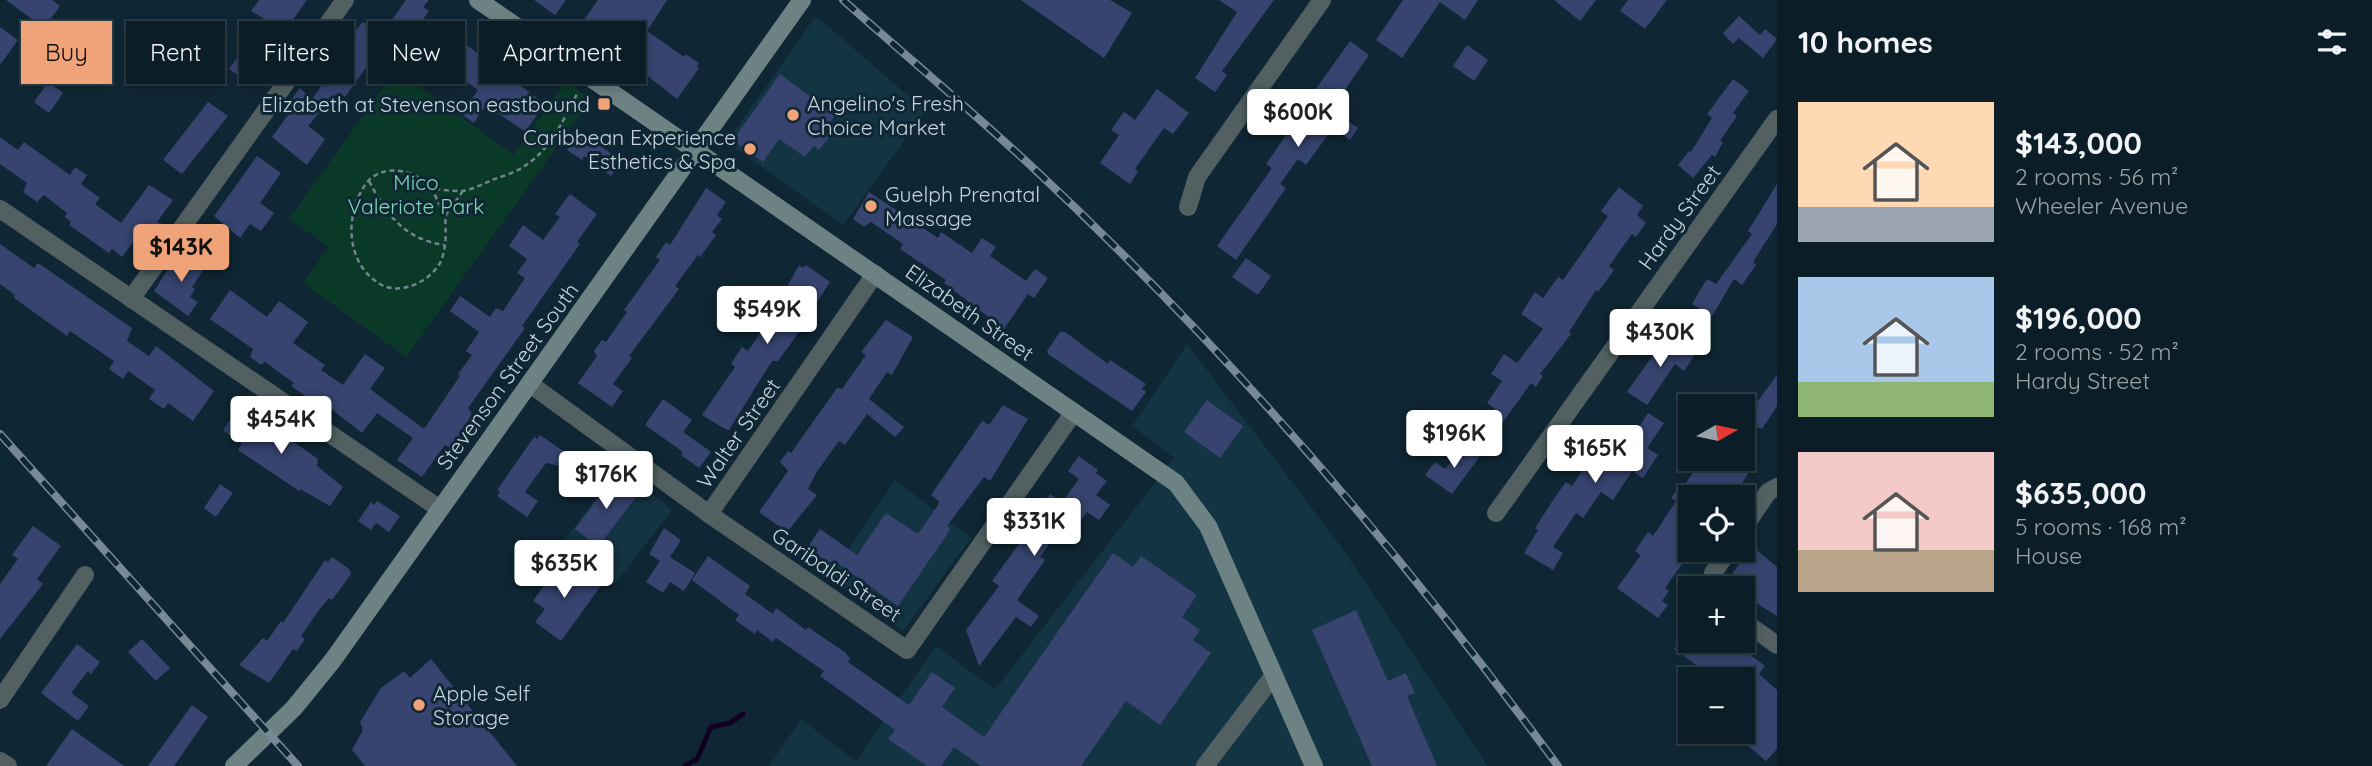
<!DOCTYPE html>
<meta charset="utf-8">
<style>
body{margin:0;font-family:Quicksand,sans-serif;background:#192a33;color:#f1f3f6;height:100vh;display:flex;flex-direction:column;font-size:26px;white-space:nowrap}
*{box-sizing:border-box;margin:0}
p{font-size:23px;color:#9aa2a7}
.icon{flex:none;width:38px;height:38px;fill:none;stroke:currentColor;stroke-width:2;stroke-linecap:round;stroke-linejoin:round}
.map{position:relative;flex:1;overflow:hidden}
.sheet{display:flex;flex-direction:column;background:#0b1d27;width:595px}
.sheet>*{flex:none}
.top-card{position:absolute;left:21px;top:21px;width:665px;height:63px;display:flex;gap:14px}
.needle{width:46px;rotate:81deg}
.tools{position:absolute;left:1678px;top:394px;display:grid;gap:14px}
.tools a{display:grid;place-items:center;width:77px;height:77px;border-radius:0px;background:#0b1d27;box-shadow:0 4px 10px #0003,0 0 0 2px #2b3b44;font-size:35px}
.price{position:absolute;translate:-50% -60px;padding:0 16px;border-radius:7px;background:#fff;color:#222;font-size:23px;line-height:46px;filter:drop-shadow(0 2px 4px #0008)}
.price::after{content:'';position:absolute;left:50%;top:42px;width:21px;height:16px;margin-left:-10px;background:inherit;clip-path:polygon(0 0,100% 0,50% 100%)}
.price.selected{background:#f0a279;color:#111}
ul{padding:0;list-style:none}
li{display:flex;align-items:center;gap:21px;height:175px;padding:0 21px}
li span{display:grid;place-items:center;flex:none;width:196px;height:140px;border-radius:0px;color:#555}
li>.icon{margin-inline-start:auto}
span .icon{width:84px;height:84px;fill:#fffc;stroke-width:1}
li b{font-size:30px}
h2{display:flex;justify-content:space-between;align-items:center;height:84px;padding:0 21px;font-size:30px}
.chip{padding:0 24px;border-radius:0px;background:#0b1d27;box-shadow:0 4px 10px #0003,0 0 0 2px #2b3b44;font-size:24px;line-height:63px}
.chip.selected{background:#f0a279;color:#111}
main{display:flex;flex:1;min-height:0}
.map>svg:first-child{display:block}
.built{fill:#133443}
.green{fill:#0b3928}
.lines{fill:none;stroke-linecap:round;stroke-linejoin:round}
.stream{stroke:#120023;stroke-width:5}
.building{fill:#36446f}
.path{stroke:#71848e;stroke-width:2.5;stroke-dasharray:5 3.5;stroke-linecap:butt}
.street{stroke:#526061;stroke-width:18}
.secondary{stroke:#6c8283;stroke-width:18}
.rail-casing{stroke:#778994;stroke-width:8}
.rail{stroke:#0f2734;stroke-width:5;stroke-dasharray:16;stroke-linecap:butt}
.poi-dot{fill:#f0a279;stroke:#0f2734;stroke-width:2.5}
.labels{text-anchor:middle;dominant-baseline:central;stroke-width:6;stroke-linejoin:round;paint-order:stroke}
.poi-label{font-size:21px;fill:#c7d5dd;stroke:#0f2734;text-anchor:start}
.park-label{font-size:21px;fill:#7cd8b0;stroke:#0f2734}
.street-label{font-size:21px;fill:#c7d5dd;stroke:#0f2734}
</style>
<main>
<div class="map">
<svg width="1777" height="766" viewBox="0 0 1777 766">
<rect width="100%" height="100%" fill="#0f2734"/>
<!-- built -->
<g class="built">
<polygon points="816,16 926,111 843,225 727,142"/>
<polygon points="1187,344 1339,544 1488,766 769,766 801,719 856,761 936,646 995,690 1174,458 1132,426"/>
<polygon points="619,469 672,510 614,585 561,544"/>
<polygon points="895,480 971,538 903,631 830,577"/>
</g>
<!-- green -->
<polygon class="green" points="396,70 513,155 566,81 591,99 406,357 303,283 329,247 289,219"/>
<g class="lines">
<!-- stream -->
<polyline class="stream" points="685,766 697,759 711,727 730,723 743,714"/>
</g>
<!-- building -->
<g class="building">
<polygon points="6,0 52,0 60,6 44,28"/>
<polygon points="259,0 307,0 290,24 287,22 281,29 251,11"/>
<polygon points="406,0 429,0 423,7 429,11 410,37 407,34 403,39 387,27"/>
<polygon points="534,0 566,0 555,15"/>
<polygon points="598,0 667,0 647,31 684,57 686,54 699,63 697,66 699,68 677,99 597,36 593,41 577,30"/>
<polygon points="1021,0 1110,0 1132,13 1104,58"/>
<polygon points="1219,0 1274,0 1222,71 1227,75 1215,92 1195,78 1237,12"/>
<polygon points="1403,0 1478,0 1465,20 1440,2 1402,58 1376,40"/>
<polygon points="1554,0 1596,0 1580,21"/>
<polygon points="1628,0 1667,0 1645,29 1620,11"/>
<polygon points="1739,16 1760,35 1765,29 1777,39 1763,58 1739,38 1733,44 1723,33"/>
<polygon points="363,22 386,39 345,97 339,93 336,96 334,95 308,126 325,139 307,165 272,137 296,104 291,100 300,88 312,99 344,54 341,53 347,45 344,43"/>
<polygon points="0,27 18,40 0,65"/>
<polygon points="453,35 545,104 527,129 524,131 486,105 474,123 461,114 478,90 451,71 447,77 431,66"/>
<polygon points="1350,41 1369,55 1331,110 1358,128 1350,140 1333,128 1306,165 1298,159 1280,184 1286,188 1236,260 1217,246 1272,168 1266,164 1287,134 1293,138 1319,97 1313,93"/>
<polygon points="251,45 269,58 251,84 229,69 237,58 240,60"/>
<polygon points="1467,45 1488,60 1474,81 1453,66"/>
<polygon points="780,74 835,115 824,132 830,136 819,150 814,146 805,157 779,139 763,162 733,140"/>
<polygon points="1733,79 1749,91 1733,113 1737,116 1720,141 1723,142 1715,157 1712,155 1693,178 1678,165 1689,151 1691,152 1712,118 1707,114"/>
<polygon points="48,82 63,93 49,113 34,102"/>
<polygon points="1157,89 1189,113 1173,134 1164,128 1135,169 1138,172 1130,184 1100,163 1119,135 1111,130 1124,112 1135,120"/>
<polygon points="208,102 228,116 182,174 163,160"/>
<polygon points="583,134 622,161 611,176 584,156 582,160 567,150 577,136 580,138"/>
<polygon points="0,137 18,150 24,142 70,175 75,167 87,175 81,184 100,198 95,204 121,223 149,185 173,200 157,222 161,224 153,235 143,229 122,257 112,249 109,253 69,225 71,222 65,217 67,213 44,195 37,202 23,192 27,183 0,164"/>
<polygon points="257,156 281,173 260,203 274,213 261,231 250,224 240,238 214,216"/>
<polygon points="1777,184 1777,224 1753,262 1756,265 1742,285 1734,279 1712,316 1692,304 1707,279 1716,284 1752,234 1748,231"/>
<polygon points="1619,187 1643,206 1637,215 1646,223 1636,237 1632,234 1609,266 1614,270 1598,292 1596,290 1569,332 1571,334 1540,374 1543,376 1536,387 1531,383 1498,429 1486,421 1495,409 1487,403 1502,381 1491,374 1504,354 1517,363 1543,329 1521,314 1535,292 1543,298 1558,277 1563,280 1608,216 1601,211"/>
<polygon points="706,188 726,202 717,215 722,219 712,232 716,235 700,257 698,255 675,286 679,289 629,356 632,358 613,384 623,391 612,407 578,383 597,356 594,351 602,340 606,342 627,312 624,310 660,260 656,257 666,242 670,245"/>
<polygon points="869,192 938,238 941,232 972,253 982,238 996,247 990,256 1026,281 1035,269 1048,278 1034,298 1028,294 1004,329 944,283 946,280 900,249 903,244 871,222 864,227 853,219"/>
<polygon points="570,194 597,214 577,242 580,244 522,326 525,328 468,408 472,414 457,438 450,448 445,445 422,477 397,460 413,438 377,413 362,433 325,404 322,408 291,386 294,383 265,362 261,365 250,357 253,349 210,319 230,290 267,317 279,301 308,322 293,343 325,365 321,370 343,385 365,354 385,368 370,389 424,429 460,376 458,374 472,355 466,351 479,332 450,311 460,296 490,317 496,308 503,311 525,278 517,273 527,259 509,246 523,225 543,240 560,217 555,214"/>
<polygon points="0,244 34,268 38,263 132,328 127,341 149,356 156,346 214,391 193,421 168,403 164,409 149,399 155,390 128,371 123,379 109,369 114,361 70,331 67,336 14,298 15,295 0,284"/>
<polygon points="190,255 206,266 192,287 195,289 190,297 198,302 188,316 154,291 176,257 184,262"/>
<polygon points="1246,258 1271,276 1258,295 1232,277"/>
<polygon points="799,265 803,268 806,265 830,282 792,342 778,361 772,361 729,430 725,429 702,415 735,367 731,364 742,347 748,351 767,323"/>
<polygon points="886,320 913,337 892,375 887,372 869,399 904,427 895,437 867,414 845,445 839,441 816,473 808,489 817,495 787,532 759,512 788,471 780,462 788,451 791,453 837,388 842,389 866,355 861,352"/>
<polygon points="1060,332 1065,332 1108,364 1110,360 1146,384 1142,389 1146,392 1132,411 1048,354 1047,351"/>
<polygon points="1667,335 1695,355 1684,371 1675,364 1647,405 1627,392"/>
<polygon points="1777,375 1777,406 1762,429 1758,427 1743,449 1743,421"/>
<polygon points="663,399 692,420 683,432 711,452 699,468 681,455 683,452 645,425"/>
<polygon points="1207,400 1243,426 1220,458 1184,432"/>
<polygon points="241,405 318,459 317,466 343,487 330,506 300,489 299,491 238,450 242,444 223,430"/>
<polygon points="1003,405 1028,419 990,481 984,477 947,526 950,528 948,533 898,606 833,560 830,564 807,548 820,529 857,555 886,513 918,534 938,505 939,501 931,495 982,421 989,425"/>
<polygon points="1648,413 1664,423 1647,448 1658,455 1643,478 1632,471 1613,500 1601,492 1583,518 1576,513 1553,547 1563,553 1553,570 1524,553 1538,530 1535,528 1555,497 1566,482 1572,486 1613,426 1632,438"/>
<polygon points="540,435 569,455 561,466 546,463 525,492 538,501 527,517 497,496 500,492 497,490 534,437 537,439"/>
<polygon points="1465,444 1480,456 1452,494 1425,475 1435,462 1445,469"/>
<polygon points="1079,456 1098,470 1096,473 1107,481 1096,495 1110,505 1099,520 1087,512 1072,533 1062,525 1040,557 1045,560 1017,600 1039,616 1031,627 1016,617 979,666 966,630 999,586 992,581 1027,533 1023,530 1050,494 1062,502 1079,479 1068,471"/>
<polygon points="1703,458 1726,458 1748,474 1732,497 1690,497 1690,553 1665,588 1669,591 1662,601 1668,605 1658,618 1617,588 1641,555 1635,551 1648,532 1653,536 1676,501 1671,498 1680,485 1683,487"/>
<polygon points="614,476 638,494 598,547 575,529"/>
<polygon points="220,484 233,493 216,517 204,508"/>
<polygon points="377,501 400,516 389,532 376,523 371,530 358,521 371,502 374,505"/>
<polygon points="33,526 61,546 37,579 43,584 0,639 0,584 18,559 12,555"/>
<polygon points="664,528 681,540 670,557 695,573 684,591 670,582 663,593 646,582 660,561 649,554"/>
<polygon points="1752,546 1777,567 1777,616 1750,599 1743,588 1728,580"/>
<polygon points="1113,553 1133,567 1141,556 1197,595 1182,617 1200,630 1193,640 1211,653 1160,725 1126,701 1081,766 981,766 954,747 941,766 927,766 888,739 895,730 820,676 824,671 776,638 773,642 757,630 755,634 735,620 739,615 692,580 708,556 750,586 745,594 773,614 776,608 806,630 808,627 818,634 846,653 850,659 848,662 909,705 932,672 955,688 942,707 984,737"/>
<polygon points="332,557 349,569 351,574 332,600 329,598 322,606 301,636 305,639 297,651 293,649 269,683 239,665 263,638 267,641 281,621 283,623 325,560 328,562"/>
<polygon points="563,560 600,587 561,641 535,622 545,609 533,601"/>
<polygon points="1356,610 1388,681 1406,673 1415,693 1407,696 1437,766 1372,766 1312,630"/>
<polygon points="1690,626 1690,640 1725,640 1743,654 1745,651 1765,666 1759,674 1777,690 1777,749 1766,761 1746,744 1750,739 1743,733 1743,679 1707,679 1696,671 1699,667 1674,649"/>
<polygon points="142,639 170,668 156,681 128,652"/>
<polygon points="77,644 100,662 91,674 88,671 71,693 89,706 78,721 41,693"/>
<polygon points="431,659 517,766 365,766 352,750 363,730 360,722 381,688 404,671 410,678"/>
<polygon points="192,705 208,717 174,766 148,766"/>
<polygon points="72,729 124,766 46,766"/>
</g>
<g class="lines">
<!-- path -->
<g class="path">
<path d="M369,181C387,215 404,239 444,245"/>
<polyline points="431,187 445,216"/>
<path d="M463,191L445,216C446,230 447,249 440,263C429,282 400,296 380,284C345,263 345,215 365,185C376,168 401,167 418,177C422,180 425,185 430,187C437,190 454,191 462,191C472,190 483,184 492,180C503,176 517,172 526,165C551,149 565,117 578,92"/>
</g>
<!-- street -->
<g class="street">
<polyline points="1188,207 1197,177 1322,0"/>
<polyline points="0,209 440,509"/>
<polyline points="131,299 345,0"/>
<polyline points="530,384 709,514 907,650 1074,412"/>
<polyline points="1496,513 1777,119"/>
<polyline points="709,514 875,274"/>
<polyline points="1743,529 1768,492 1777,487"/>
<polyline points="1713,588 1713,573 1729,550"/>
<polyline points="1743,621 1777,645"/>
<polyline points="0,700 85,575"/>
<polyline points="0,761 8,766"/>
<polyline points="1205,766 1274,675"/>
</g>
<!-- secondary -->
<g class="secondary">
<polyline points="478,0 1176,483 1208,526 1314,766"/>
<polyline points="234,766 294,708 333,660 802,0"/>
</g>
<defs>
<g id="rail">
<path d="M843,0C905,55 968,108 1029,164C1225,346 1400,551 1558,766"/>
<polyline points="0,434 298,766"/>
</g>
</defs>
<!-- rail casing -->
<use href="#rail" class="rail-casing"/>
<!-- rail -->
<use href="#rail" class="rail"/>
</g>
<!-- markers -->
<g class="poi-dot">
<rect x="597" y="97" width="14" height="14" rx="3.5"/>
<circle cx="793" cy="115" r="7"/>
<circle cx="750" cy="149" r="7"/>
<circle cx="871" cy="206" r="7"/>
<circle cx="419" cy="705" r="7"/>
</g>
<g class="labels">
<!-- poi labels -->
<g class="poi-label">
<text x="807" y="103">Angelino's Fresh<tspan x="807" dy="24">Choice Market</tspan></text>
<text x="590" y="104" text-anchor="end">Elizabeth at Stevenson eastbound</text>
<text x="736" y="137" text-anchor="end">Caribbean Experience<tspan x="736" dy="24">Esthetics &amp; Spa</tspan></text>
<text x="885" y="194">Guelph Prenatal<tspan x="885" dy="24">Massage</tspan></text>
<text x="433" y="693">Apple Self<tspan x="433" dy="24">Storage</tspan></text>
</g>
<!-- park labels -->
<g class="park-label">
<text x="416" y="182">Mico<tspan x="416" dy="24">Valeriote Park</tspan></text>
</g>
<!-- street labels -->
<g class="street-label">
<text transform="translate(1679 217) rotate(-54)">Hardy Street</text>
<text transform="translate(970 312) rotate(35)">Elizabeth Street</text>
<text transform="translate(507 376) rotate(-54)">Stevenson Street South</text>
<text transform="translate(738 433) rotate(-55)">Walter Street</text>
<text transform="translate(837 574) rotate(34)">Garibaldi Street</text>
</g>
</g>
</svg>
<div class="tools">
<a><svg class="needle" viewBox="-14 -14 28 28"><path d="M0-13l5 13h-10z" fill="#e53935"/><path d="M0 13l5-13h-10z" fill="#9aa2a7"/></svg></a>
<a><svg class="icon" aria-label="locate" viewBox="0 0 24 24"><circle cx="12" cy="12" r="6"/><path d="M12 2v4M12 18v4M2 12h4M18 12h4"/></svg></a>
<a>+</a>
<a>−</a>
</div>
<b class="price" style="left:1298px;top:149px">$600K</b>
<b class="price selected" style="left:181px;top:284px">$143K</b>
<b class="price" style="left:767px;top:346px">$549K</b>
<b class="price" style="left:1660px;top:369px">$430K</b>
<b class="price" style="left:281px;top:456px">$454K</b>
<b class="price" style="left:1454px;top:470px">$196K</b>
<b class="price" style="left:1595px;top:485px">$165K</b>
<b class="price" style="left:606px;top:511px">$176K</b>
<b class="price" style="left:1034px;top:558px">$331K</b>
<b class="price" style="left:564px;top:600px">$635K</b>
<div class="top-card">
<a class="chip selected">Buy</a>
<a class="chip">Rent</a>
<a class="chip">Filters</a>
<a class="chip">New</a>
<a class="chip">Apartment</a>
</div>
</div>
<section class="sheet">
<h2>10 homes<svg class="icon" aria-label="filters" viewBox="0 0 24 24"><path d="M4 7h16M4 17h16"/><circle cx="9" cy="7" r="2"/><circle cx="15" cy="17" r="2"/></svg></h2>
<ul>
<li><span style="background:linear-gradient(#ffd9b3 75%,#9aa5b1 0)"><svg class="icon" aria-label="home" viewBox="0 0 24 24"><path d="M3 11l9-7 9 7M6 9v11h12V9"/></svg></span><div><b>$143,000</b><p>2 rooms · 56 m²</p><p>Wheeler Avenue</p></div></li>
<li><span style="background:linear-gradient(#a9c7e8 75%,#8fb573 0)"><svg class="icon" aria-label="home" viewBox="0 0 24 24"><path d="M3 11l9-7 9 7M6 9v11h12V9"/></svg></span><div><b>$196,000</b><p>2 rooms · 52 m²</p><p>Hardy Street</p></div></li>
<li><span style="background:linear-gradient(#f6c9c9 70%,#b9a48a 0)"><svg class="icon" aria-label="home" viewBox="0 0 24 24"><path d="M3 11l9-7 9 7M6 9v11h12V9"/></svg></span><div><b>$635,000</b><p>5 rooms · 168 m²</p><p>House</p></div></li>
</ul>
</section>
</main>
